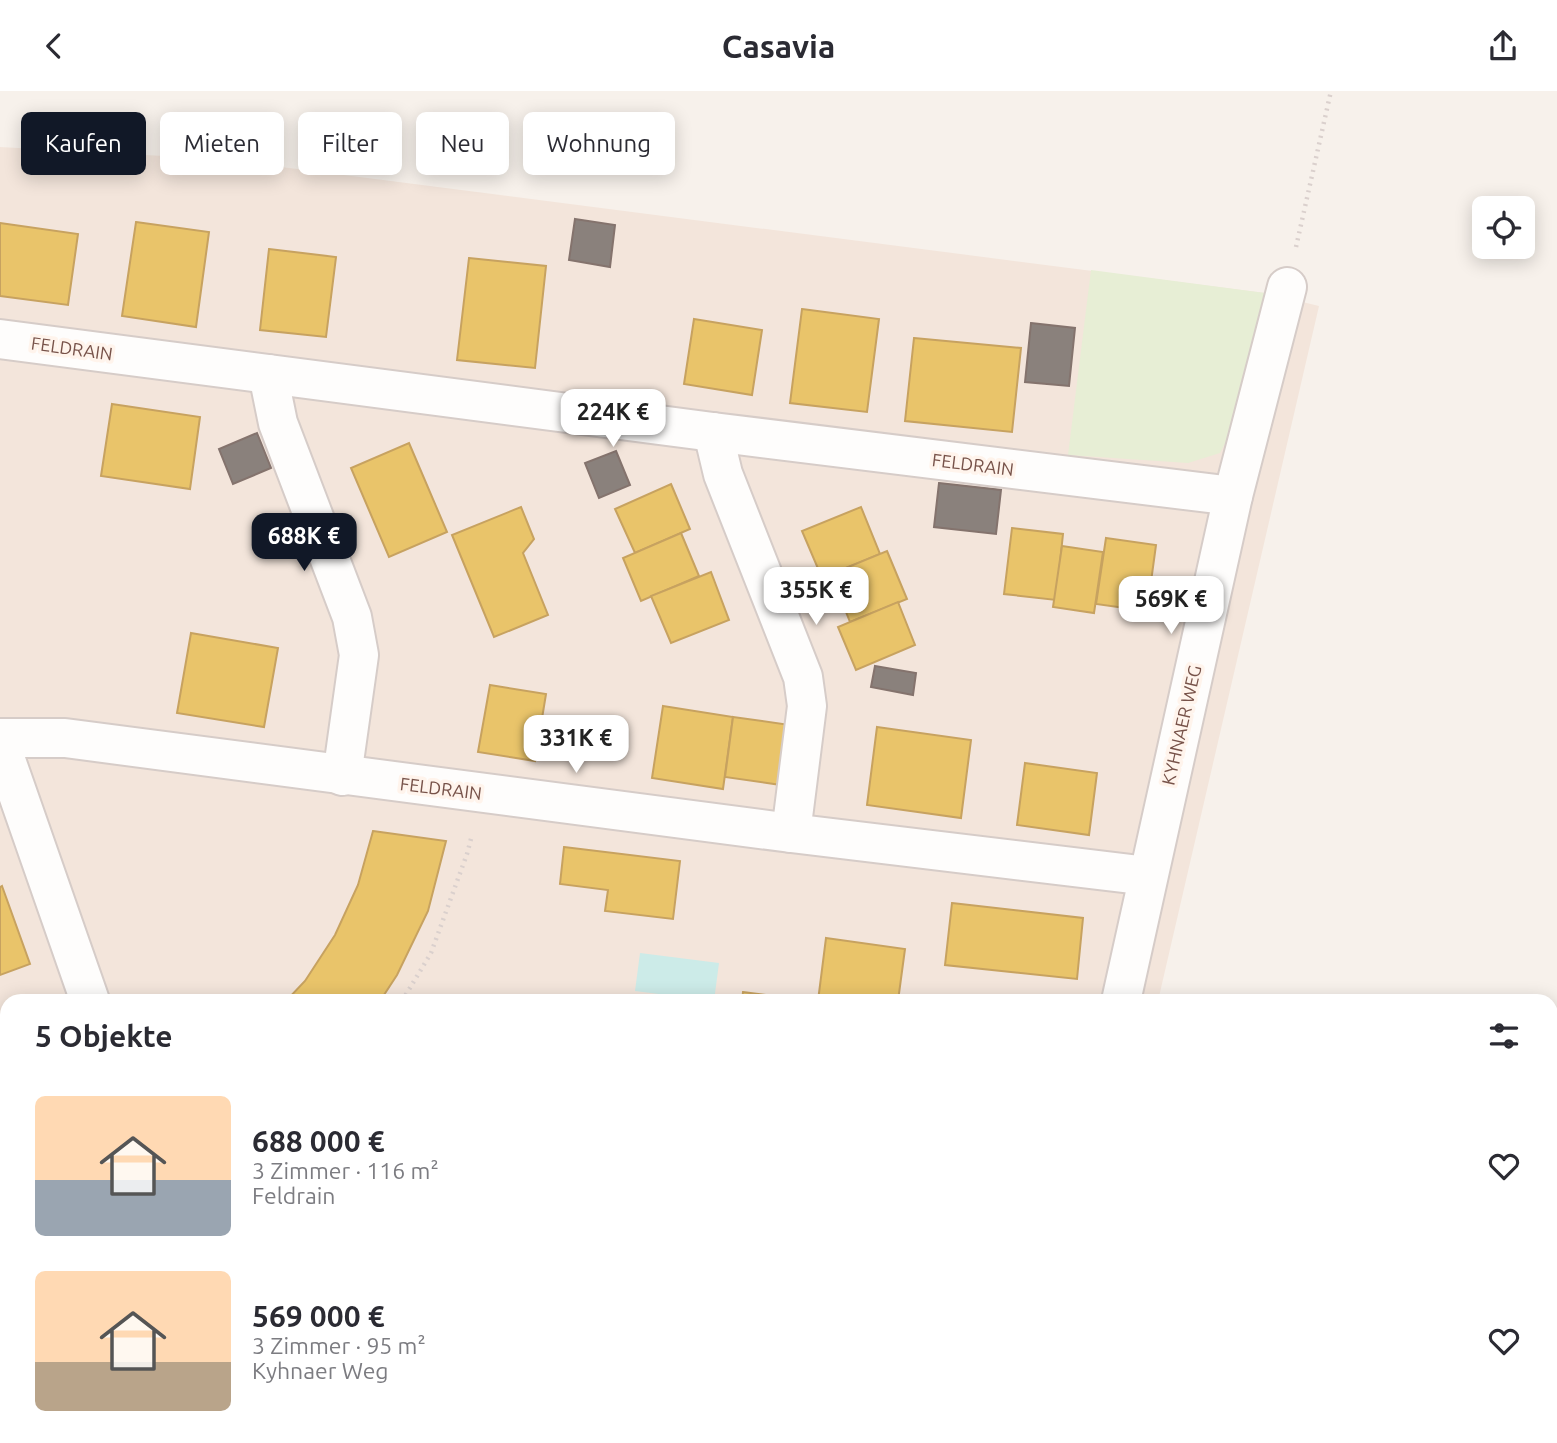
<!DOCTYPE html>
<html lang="de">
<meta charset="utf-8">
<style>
body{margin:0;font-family:Ubuntu,sans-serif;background:#f7f7f7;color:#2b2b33;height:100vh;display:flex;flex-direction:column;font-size:26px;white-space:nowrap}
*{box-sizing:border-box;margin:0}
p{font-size:23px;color:#7c7c81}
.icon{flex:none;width:38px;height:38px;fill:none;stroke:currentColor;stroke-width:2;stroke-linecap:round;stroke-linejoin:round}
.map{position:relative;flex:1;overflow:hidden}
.side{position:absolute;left:0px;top:903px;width:1558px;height:450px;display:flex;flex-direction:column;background:#fff;border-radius:21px 21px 0 0;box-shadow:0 4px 18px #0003}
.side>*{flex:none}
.guide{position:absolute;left:21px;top:21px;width:700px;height:63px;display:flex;gap:14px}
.fabs{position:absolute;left:1472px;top:105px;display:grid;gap:14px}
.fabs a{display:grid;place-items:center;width:63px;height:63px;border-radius:10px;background:#fff;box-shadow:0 4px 18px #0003;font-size:35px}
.price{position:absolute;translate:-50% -60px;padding:0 16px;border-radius:14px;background:#fff;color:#222;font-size:23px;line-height:46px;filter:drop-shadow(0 2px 4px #0008)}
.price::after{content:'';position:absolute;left:50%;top:42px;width:21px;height:16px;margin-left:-10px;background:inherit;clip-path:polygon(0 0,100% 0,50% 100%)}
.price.on{background:#111827;color:#fff}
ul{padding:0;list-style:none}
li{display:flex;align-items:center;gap:21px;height:175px;padding:0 35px}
li span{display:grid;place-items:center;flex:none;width:196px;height:140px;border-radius:10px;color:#555}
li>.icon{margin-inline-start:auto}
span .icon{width:84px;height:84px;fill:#fffc;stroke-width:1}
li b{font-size:30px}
h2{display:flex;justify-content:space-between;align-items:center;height:84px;padding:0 35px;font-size:30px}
.chip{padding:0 24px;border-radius:10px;background:#fff;box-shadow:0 4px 18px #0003;font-size:24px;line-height:63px}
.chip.on{background:#111827;color:#fff}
header{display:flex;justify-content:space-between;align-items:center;height:91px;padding:0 35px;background:#fff;font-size:32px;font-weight:600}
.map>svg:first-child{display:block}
.residential{fill:#f3e5db}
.green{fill:#e7eed5}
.water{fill:#ccebe8}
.homes{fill:#e9c46a;stroke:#c7a260;stroke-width:2}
.industry{fill:#8a817c;stroke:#84736d;stroke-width:2}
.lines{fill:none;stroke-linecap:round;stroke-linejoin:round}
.minor-casing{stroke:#d6ccc8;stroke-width:42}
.path{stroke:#dad0cd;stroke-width:4.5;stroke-dasharray:2 5;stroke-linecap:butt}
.minor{stroke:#fefdfc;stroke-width:38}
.labels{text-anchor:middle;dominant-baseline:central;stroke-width:7;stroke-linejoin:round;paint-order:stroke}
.street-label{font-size:18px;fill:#775249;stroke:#fff4ec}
</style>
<header><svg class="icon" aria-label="back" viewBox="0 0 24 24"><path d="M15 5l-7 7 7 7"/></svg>Casavia<svg class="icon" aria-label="share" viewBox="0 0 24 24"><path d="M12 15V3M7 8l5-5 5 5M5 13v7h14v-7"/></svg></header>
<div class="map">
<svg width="1557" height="1352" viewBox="0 0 1557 1352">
<rect width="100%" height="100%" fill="#f7f1eb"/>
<!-- residential -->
<polygon class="residential" points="0,56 218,68 1265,202 1319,215 1158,910 7,910 7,1346 1070,1346 1069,1352 2,1352 0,1344"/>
<!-- green -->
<path class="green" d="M1091,179L1265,202C1253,255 1247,315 1220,362L1188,372L1068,364Z"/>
<!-- water -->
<polygon class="water" points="640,862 719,872 714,910 635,900"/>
<!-- homes -->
<g class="homes">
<polygon points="136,131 209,141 196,236 122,225"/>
<polygon points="0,132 78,143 68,214 0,205"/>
<polygon points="269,158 336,166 326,246 260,239"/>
<polygon points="469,167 546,175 535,277 457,269"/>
<polygon points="802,218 879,228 867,321 790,312"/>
<polygon points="694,228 762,239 752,304 684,293"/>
<polygon points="914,247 1021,257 1012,341 905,330"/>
<polygon points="112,313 200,326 190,398 101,385"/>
<polygon points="409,352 447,441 389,466 351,377"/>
<polygon points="671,393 690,438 635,462 615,418"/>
<polygon points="521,416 534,448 523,462 548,524 494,546 452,444"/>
<polygon points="861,416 880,463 822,487 802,440"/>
<polygon points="1012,437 1063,443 1056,509 1004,503"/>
<polygon points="681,442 699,485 641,510 623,467"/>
<polygon points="1106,447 1156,454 1147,520 1096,513"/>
<polygon points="1062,455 1103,461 1094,522 1053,516"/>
<polygon points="887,460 907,508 850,531 831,483"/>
<polygon points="711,481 729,529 671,552 651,505"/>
<polygon points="898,511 915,554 856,579 838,536"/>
<polygon points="191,542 278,557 264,636 177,622"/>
<polygon points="490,594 546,603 535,670 478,661"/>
<polygon points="663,615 733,626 723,698 652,687"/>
<polygon points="733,626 790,634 781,694 725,686"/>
<polygon points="877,636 971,649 961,727 867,714"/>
<polygon points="1025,672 1097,682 1089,744 1017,734"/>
<polygon points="373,740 446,750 428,820 397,884 380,910 286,910 305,890 335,844 358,794"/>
<polygon points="564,756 680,770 673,828 605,820 608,799 560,793"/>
<polygon points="2,795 30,873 0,884 0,796"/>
<polygon points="952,812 1083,827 1077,888 945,874"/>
<polygon points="826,847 905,858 898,910 818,910"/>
<polygon points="743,901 813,910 742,910"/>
<polygon points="7,937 7,1007 5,1008 0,994 0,939"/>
<polygon points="161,1346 233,1346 242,1352 170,1352"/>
<polygon points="353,1346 405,1346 403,1352 351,1352"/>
</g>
<!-- industry -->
<g class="industry">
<polygon points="575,128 615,134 610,176 569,169"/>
<polygon points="1031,232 1075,237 1069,295 1025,291"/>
<polygon points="257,342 271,377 233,393 219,358"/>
<polygon points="616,360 630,394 599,407 585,372"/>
<polygon points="939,392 1001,399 996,443 934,436"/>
<polygon points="875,575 916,582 913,604 871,596"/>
</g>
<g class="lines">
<defs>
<g id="minor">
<polyline points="0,248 713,341 1233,405"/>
<polyline points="268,283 278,332 352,526 359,564 342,685"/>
<polyline points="713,341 723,383 803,586 807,615 791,742"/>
<polyline points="0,647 65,647 791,742 1148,785"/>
<polyline points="0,652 90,910"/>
<polyline points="1121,910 1233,405 1287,196"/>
<polyline points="0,1317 7,1324"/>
<polyline points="31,1346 37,1352"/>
<polyline points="695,1346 735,1352"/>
<polyline points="1024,1352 1026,1346"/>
</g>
</defs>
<!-- minor casing -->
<use href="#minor" class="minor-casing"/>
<!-- path -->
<g class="path">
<polyline points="1296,156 1331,0"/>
<polyline points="402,910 431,862 467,763 472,744"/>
</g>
<!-- minor -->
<use href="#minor" class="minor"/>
</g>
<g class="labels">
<!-- street labels -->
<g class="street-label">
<text transform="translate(72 257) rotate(8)">FELDRAIN</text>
<text transform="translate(973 373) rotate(7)">FELDRAIN</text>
<text transform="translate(1181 634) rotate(-77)">KYHNAER WEG</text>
<text transform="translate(441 697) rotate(7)">FELDRAIN</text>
</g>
</g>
</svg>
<div class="fabs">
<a><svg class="icon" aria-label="locate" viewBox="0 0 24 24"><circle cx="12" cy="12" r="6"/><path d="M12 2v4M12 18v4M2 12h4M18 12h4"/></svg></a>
</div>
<b class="price" style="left:613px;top:358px">224K €</b>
<b class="price on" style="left:304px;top:482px">688K €</b>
<b class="price" style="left:816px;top:536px">355K €</b>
<b class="price" style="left:1171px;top:545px">569K €</b>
<b class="price" style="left:576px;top:684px">331K €</b>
<div class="guide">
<a class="chip on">Kaufen</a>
<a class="chip">Mieten</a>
<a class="chip">Filter</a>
<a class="chip">Neu</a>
<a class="chip">Wohnung</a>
</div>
<section class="side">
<h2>5 Objekte<svg class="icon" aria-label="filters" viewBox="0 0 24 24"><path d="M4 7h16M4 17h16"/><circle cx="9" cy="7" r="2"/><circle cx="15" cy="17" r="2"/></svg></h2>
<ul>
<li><span style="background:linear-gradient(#ffd9b3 60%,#9aa5b1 0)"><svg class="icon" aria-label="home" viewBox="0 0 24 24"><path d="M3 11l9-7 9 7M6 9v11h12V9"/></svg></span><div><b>688 000 €</b><p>3 Zimmer · 116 m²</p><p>Feldrain</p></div><svg class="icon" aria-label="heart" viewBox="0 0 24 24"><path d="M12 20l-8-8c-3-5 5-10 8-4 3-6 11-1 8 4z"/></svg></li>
<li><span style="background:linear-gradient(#ffd9b3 65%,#b9a48a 0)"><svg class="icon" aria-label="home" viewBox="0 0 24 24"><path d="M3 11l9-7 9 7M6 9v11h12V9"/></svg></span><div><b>569 000 €</b><p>3 Zimmer · 95 m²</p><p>Kyhnaer Weg</p></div><svg class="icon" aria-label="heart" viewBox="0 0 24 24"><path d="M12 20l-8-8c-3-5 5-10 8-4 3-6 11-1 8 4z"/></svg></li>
</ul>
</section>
</div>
